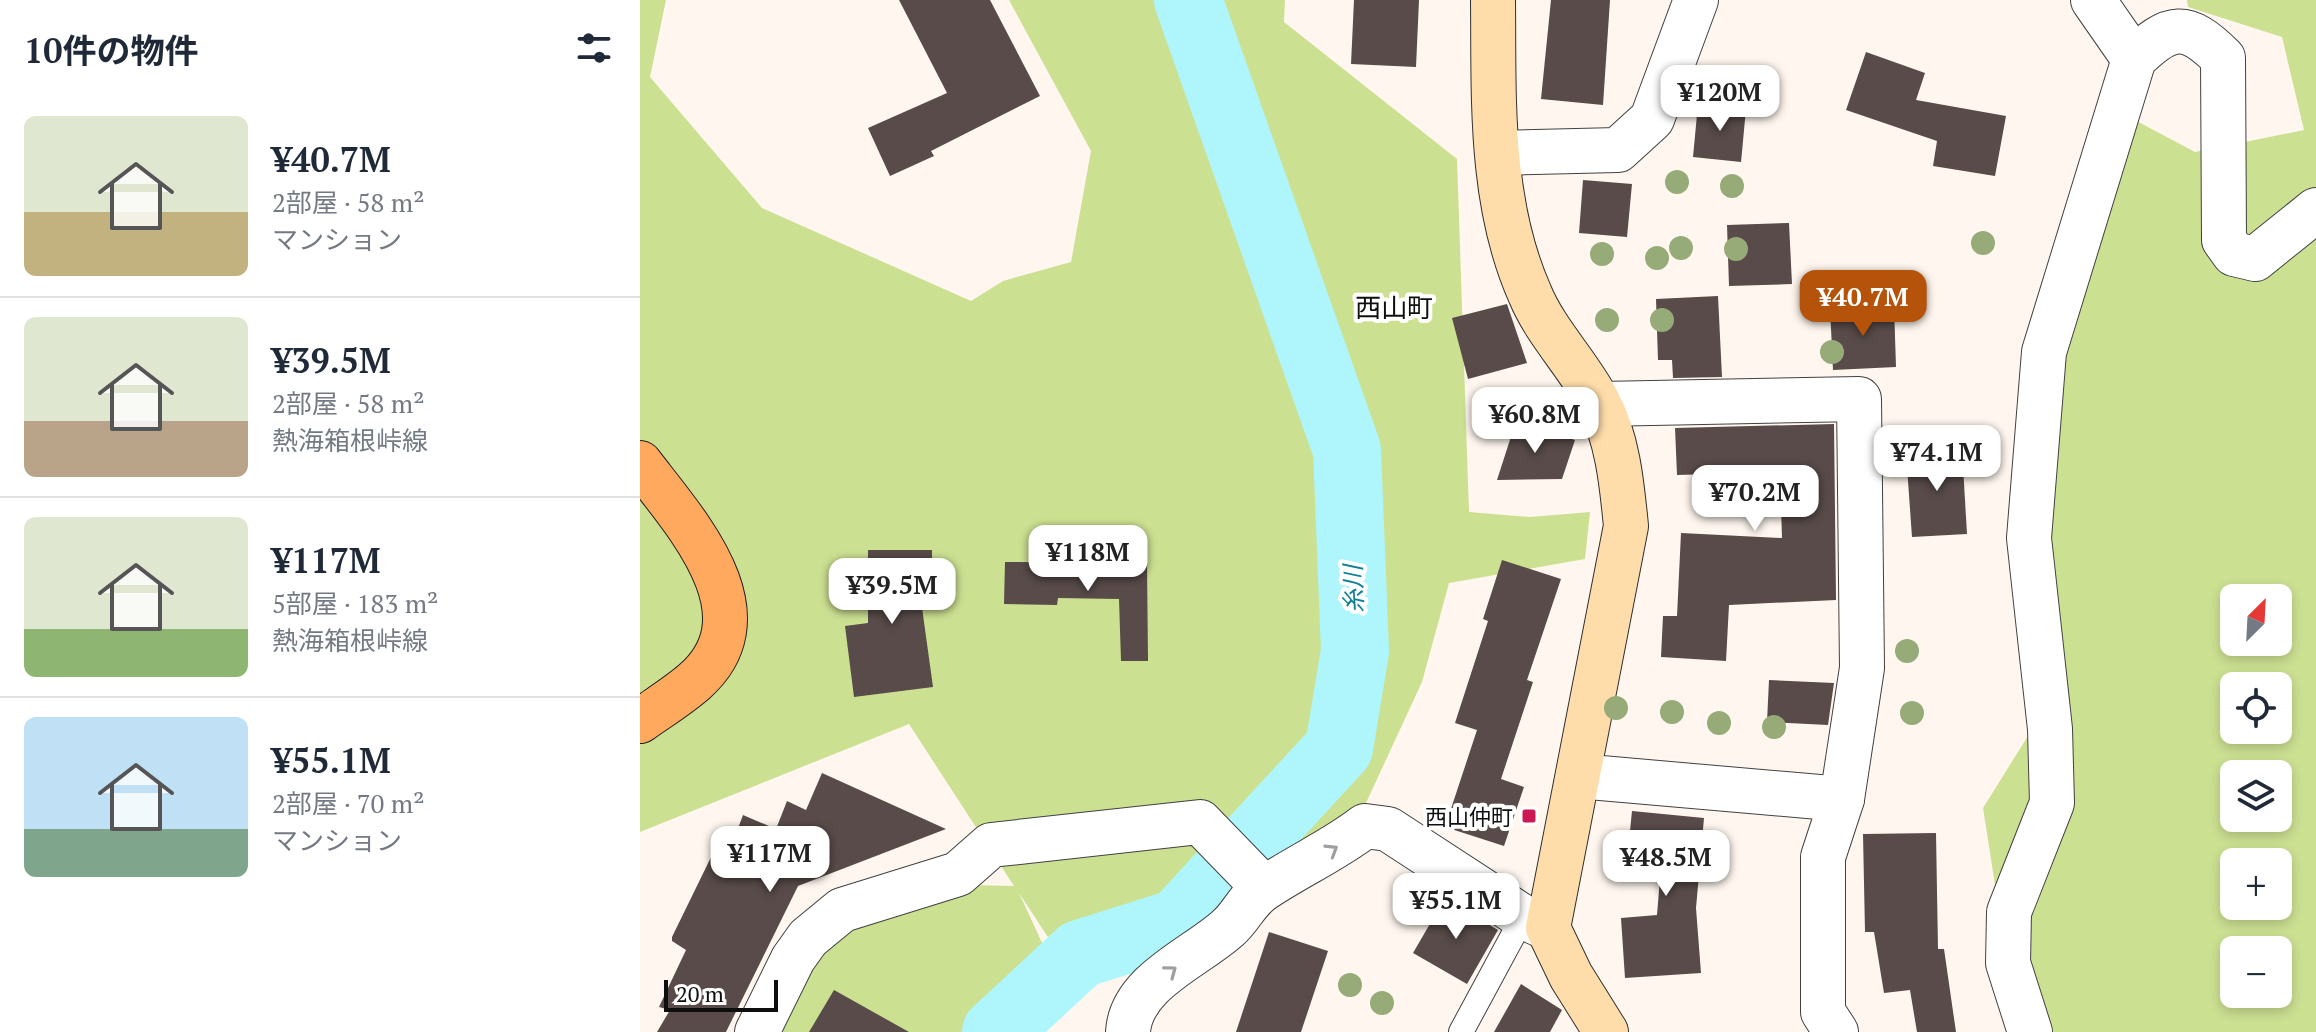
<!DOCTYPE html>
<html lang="ja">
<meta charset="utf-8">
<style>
body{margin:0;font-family:"PT Serif","Noto Sans JP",serif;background:#f6f6f7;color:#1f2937;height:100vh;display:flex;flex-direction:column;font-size:30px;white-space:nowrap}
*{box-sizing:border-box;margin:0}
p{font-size:26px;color:#747a83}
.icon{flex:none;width:44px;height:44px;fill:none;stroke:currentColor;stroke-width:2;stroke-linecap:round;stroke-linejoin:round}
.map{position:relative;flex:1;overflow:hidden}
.details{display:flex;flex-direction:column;background:#fff;width:640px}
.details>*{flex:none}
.needle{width:52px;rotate:24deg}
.buttons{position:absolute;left:1580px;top:584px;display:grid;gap:16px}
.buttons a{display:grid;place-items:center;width:72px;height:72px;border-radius:12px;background:#fff;box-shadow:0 4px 12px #0003;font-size:40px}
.scale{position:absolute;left:24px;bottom:20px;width:114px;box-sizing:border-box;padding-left:8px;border:4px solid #0e0e0e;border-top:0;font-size:22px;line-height:28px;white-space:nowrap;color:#0e0e0e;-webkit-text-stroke:6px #fff;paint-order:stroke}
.price{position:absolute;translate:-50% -68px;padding:0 18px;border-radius:16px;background:#fff;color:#222;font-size:26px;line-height:52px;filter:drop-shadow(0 2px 4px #0008)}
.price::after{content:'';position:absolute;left:50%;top:48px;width:24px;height:18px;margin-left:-12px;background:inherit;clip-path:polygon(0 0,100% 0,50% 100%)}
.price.selected{background:#b45309;color:#fff}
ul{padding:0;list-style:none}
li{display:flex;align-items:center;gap:24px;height:200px;padding:0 24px}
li+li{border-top:2px solid #e0e1e3}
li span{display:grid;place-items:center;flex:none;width:224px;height:160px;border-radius:12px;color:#555}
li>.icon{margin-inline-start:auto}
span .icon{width:96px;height:96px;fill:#fffc;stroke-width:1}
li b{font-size:34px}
h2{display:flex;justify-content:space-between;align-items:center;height:96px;padding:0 24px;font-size:34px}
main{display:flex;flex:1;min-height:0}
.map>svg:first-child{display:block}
.forest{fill:#cce092;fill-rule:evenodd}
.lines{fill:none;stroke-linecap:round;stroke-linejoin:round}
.river{stroke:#aef6fc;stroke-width:68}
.building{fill:#584b49}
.lane-casing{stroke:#414141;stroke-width:26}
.street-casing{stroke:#414141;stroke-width:46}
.secondary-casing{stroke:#303030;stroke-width:46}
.primary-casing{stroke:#1f1f1f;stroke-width:46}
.lane{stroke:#fff;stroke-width:24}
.street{stroke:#fff;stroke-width:44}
.secondary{stroke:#fda;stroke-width:44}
.primary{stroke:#ffa95f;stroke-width:44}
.tree{fill:#97ab79}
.oneway{stroke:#9f9f9f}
.poi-dot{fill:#cc1856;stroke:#fff;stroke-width:3}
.labels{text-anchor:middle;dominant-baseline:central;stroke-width:8;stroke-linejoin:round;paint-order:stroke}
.poi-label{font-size:22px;fill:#0e0e0e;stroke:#fff;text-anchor:end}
.water-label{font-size:24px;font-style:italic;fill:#0c8195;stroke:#fff}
.quarter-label{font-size:26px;fill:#0e0e0e;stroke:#fff}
</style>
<main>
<section class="details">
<h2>10件の物件<svg class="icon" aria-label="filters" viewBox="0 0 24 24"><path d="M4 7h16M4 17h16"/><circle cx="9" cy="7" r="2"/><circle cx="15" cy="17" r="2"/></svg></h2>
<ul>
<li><span style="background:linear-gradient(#dfe7d0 60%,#c2b280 0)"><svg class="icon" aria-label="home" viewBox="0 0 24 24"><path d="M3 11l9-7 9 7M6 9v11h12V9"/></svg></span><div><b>¥40.7M</b><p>2部屋 · 58 m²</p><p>マンション</p></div></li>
<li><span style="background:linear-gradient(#dfe7d0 65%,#b9a48a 0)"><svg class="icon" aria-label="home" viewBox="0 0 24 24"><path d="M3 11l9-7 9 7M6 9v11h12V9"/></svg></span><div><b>¥39.5M</b><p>2部屋 · 58 m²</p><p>熱海箱根峠線</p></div></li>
<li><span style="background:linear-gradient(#dfe7d0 70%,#8fb573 0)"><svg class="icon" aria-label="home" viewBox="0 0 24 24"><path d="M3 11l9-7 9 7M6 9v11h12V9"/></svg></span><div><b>¥117M</b><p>5部屋 · 183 m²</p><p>熱海箱根峠線</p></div></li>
<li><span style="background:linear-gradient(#bfe0f5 70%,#7fa58c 0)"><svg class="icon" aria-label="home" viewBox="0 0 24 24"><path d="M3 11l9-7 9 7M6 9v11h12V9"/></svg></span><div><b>¥55.1M</b><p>2部屋 · 70 m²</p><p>マンション</p></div></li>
</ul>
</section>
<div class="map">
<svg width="1676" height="1032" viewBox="0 0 1676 1032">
<rect width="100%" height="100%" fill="#fff7ef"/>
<!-- forest -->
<g class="forest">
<polygon points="0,0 26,0 10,77 122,208 331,301 363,281 431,262 451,151 369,0 645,0 644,22 817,159 829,512 890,517 950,512 945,559 809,583 782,682 707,844 440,986 379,893 417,975 361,1032 138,1032 202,910 288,884 374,886 269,724 0,832"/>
<path d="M1547,0H1676V1032H1378L1343,808L1416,691L1402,381L1491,118L1555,152L1664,130L1642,37L1548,7ZM1594,598H1638V642H1594ZM1594,686H1638V730H1594ZM1594,774H1638V818H1594ZM1594,862H1638V906H1594ZM1594,950H1638V994H1594Z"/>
</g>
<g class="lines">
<!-- river -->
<polyline class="river" points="356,1032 440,954 538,923 699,748 715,651 707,450 548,0"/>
</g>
<!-- building -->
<g class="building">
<polygon points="259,0 350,0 400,96 291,151 294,156 250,176 228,128 307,93"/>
<polygon points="714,0 779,0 776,67 711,64"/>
<polygon points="911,0 970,0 963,105 901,99"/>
<polygon points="1226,52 1285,73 1276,100 1366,116 1355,176 1293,166 1297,141 1206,110"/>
<polygon points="1058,104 1106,109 1101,162 1053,157"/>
<polygon points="943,180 992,184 987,237 939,233"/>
<polygon points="1149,223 1152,284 1089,286 1087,225"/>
<polygon points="1078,296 1082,377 1033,378 1032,360 1018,360 1016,299"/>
<polygon points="867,304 887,363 828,379 812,318"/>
<polygon points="1254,306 1256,367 1193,370 1190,308"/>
<polygon points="876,421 935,440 922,479 857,480"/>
<polygon points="1194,424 1196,600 1089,605 1086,661 1021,657 1023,616 1037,616 1041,533 1142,538 1140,472 1037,475 1035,428"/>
<polygon points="1322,449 1327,534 1272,537 1266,453"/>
<polygon points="228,550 292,550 292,587 279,586 293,687 214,697 205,626 228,623"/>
<polygon points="862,560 921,579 887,680 893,682 861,779 884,787 864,846 805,827 837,730 815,723 848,621 843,619"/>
<polygon points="365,562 507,563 508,661 481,661 479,599 418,598 417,605 364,604"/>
<polygon points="1129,680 1194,683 1188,725 1127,722"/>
<polygon points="182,773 306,829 158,886 86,1032 17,1032 30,1010 19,1007 46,950 32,941 32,937 75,849 88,855 103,815 136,829 147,801 166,810"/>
<polygon points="992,811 1064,818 1056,908 1061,973 985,978 981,918 1017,915 1022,854 988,851"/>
<polygon points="1296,833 1298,949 1304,949 1316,1032 1277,1032 1270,990 1244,993 1234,932 1225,932 1223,834"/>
<polygon points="805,898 858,930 827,984 773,953"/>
<polygon points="629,932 688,951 661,1032 596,1032"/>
<polygon points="881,984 922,1010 910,1032 854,1032"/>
<polygon points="194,990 269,1032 169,1032"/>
</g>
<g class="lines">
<defs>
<polyline id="lane" points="821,1032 883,917"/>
<g id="street">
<polyline points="1453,0 1494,59"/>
<polyline points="858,153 978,150 1012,119 1056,0"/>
<polyline points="960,404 1219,399 1222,668 1202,799 1183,857 1183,1012 1196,1032"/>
<polyline points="938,776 1202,799"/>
<polyline points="117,1032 153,959 168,938 202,910 318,874 351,845 560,822 624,888"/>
<path d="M488,1032C491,982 555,958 588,928C603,915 606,900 625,888C658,866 694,850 725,826L748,829L883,917L908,928"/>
<path d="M1390,1032L1368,963L1369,912L1412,803L1410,729L1389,538L1404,352L1494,59C1530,24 1546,21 1583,58L1584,240L1594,254L1615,259L1676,210"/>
</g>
<path id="secondary" d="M853,0C854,98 849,202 890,294C906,333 939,365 958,402C978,439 982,486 986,526L908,928L931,976L966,1032"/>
<path id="primary" d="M0,463C44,521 131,613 55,681C38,696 18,708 0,721"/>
</defs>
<!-- lane casing -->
<use href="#lane" class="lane-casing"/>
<!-- street casing -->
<use href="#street" class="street-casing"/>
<!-- secondary casing -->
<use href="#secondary" class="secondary-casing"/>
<!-- primary casing -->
<use href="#primary" class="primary-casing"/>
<!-- lane -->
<use href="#lane" class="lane"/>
<!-- street -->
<use href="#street" class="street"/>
<!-- secondary -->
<use href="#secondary" class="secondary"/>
<!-- primary -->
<use href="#primary" class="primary"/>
</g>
<!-- trees -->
<g class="tree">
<circle cx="1037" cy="182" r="12"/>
<circle cx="1092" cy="186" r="12"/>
<circle cx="1343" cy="243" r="12"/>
<circle cx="1041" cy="248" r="12"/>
<circle cx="1096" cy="249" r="12"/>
<circle cx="962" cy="254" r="12"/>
<circle cx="1017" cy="258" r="12"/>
<circle cx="967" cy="320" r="12"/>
<circle cx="1022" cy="320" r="12"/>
<circle cx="1192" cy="352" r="12"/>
<circle cx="1267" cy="651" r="12"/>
<circle cx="976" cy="708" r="12"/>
<circle cx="1032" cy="712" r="12"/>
<circle cx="1272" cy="713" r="12"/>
<circle cx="1079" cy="723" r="12"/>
<circle cx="1134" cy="727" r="12"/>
<circle cx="710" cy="985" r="12"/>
<circle cx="742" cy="1003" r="12"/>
</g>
<!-- one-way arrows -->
<defs><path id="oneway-chevron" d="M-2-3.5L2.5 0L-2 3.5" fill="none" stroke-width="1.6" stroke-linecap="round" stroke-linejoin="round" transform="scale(2)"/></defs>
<g class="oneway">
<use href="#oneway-chevron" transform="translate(692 850) rotate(-32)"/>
<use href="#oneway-chevron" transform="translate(531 971) rotate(-37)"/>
</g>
<!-- markers -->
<rect class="poi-dot" x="881" y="808" width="16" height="16" rx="4"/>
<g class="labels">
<!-- poi labels -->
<g class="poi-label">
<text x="873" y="816">西山仲町</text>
</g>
<!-- water labels -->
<g class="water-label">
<text transform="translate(713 589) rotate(-92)">糸川</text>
</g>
<!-- quarter labels -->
<g class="quarter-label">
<text x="754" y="307">西山町</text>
</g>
</g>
</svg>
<div class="buttons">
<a><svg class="needle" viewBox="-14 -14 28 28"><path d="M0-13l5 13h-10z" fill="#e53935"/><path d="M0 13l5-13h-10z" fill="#747a83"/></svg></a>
<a><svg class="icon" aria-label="locate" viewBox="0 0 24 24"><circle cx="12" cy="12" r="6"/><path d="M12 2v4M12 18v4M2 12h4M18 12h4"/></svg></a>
<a><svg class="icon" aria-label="layers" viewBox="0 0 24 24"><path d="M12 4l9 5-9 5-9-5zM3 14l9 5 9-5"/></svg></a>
<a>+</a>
<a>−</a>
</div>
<div class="scale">20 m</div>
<b class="price" style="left:1080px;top:133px">¥120M</b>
<b class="price selected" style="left:1223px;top:338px">¥40.7M</b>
<b class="price" style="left:895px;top:455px">¥60.8M</b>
<b class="price" style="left:1297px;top:493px">¥74.1M</b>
<b class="price" style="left:1115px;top:533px">¥70.2M</b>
<b class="price" style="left:448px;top:593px">¥118M</b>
<b class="price" style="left:252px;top:626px">¥39.5M</b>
<b class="price" style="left:130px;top:894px">¥117M</b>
<b class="price" style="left:1026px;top:898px">¥48.5M</b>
<b class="price" style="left:816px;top:941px">¥55.1M</b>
</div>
</main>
